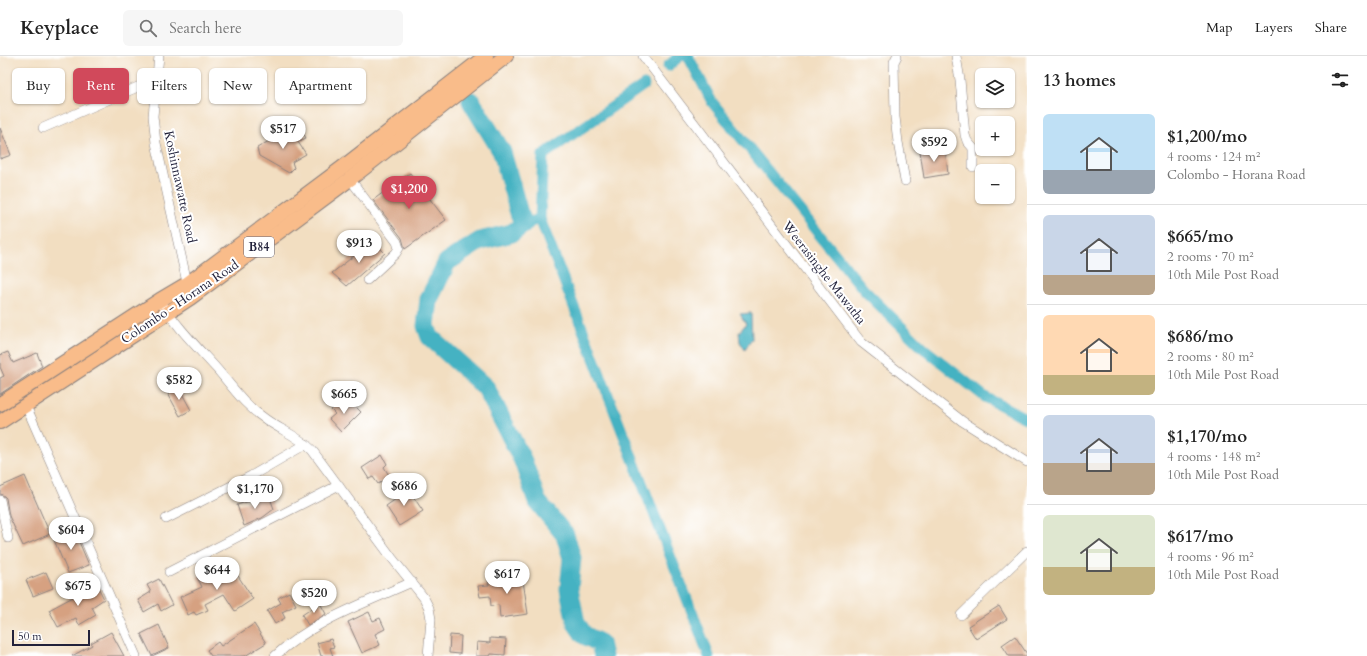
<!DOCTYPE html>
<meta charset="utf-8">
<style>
body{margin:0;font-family:Cardo,serif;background:#f6f6f6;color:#222;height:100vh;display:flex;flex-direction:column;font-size:15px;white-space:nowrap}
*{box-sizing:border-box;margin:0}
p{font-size:13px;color:#767676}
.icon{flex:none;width:22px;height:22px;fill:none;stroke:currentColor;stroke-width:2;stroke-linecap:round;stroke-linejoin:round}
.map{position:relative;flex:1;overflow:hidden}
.drawer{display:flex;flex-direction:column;background:#fff;width:340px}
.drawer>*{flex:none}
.top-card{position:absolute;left:12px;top:12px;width:380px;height:36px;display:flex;gap:8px}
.fabs{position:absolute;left:975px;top:12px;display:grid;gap:8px}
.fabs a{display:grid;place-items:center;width:40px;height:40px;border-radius:6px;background:#fff;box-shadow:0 1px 3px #0004;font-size:20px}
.scale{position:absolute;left:12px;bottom:10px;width:78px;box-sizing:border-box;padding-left:4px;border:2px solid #22223b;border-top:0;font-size:11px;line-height:14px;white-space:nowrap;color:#22223b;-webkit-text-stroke:3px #fff;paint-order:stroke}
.price{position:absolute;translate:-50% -34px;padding:0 9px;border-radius:14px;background:#fff;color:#222;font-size:13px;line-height:26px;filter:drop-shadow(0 1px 2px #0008)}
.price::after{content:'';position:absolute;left:50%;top:24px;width:12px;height:9px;margin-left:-6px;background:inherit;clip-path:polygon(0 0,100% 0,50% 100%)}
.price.selected{background:#d1495b;color:#fff}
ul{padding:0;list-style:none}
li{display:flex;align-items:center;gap:12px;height:100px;padding:0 16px}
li+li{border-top:1px solid #e0e0e0}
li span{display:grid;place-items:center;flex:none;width:112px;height:80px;border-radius:6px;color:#555}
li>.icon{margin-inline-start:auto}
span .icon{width:48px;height:48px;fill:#fffc;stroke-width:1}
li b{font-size:17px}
h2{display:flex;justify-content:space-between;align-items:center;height:48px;padding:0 16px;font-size:17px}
.tag{padding:0 14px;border-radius:6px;background:#fff;box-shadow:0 1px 3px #0004;font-size:14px;line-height:36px}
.tag.selected{background:#d1495b;color:#fff}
header{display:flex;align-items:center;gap:24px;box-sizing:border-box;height:56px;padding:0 20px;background:#fff;border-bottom:1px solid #e0e0e0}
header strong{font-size:19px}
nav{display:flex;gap:22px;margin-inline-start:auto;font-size:14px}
.search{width:280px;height:36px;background:#f6f6f6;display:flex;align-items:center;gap:10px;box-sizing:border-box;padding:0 14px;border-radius:6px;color:#767676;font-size:15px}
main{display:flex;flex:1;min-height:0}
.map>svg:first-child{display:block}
.water{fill:#45b2c2;stroke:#346a7e}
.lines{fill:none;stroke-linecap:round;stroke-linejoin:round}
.canal{stroke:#45b2c2;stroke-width:11}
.river{stroke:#45b2c2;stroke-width:19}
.building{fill:#d6a181}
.minor-casing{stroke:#8a807e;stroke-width:10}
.primary-casing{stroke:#8a807e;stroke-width:16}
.minor{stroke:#fff;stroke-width:9}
.primary{stroke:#f9bc8a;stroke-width:14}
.labels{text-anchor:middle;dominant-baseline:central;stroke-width:4;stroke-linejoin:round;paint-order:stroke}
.shield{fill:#fff;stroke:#646476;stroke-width:1}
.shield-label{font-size:12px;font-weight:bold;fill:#22223b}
.street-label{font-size:13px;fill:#22223b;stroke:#fff}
</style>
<header>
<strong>Keyplace</strong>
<div class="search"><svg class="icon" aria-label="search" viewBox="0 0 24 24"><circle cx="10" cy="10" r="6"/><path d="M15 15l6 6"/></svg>Search here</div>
<nav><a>Map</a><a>Layers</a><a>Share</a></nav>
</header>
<main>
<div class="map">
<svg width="1027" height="600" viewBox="0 0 1027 600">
<rect width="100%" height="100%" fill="#fff"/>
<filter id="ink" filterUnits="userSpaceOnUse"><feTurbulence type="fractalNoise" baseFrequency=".025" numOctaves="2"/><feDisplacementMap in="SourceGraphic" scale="8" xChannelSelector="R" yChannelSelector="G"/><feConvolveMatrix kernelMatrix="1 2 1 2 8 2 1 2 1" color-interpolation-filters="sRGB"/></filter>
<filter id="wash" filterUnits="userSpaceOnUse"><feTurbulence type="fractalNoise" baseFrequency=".012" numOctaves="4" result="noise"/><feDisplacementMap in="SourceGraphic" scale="16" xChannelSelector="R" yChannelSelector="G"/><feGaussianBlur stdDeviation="0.9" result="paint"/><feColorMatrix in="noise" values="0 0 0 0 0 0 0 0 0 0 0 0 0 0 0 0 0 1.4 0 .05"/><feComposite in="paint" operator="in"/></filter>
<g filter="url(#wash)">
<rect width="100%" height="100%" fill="#f2dec1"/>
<!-- water -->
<polygon class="water" points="751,257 752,283 745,294 740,286 739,276 746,268 740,258"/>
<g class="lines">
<!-- canal -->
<g class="canal">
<polyline points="688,0 712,46 864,234 922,291 985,341 1027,363"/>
<polyline points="668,10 680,0"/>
<polyline points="540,163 543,99 644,29"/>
<polyline points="524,168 540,163 709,600"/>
</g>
<!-- river -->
<polyline class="river" points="471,45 502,96 519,157 524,168 512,177 480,185 447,206 429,243 426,270 430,281 486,332 523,405 537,445 565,479 572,502 569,533 576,567 584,579 600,587 603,600"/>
</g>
<g id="blocks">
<!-- building -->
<g class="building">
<polygon points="0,72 11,99 0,103"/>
<polygon points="288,74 293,80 301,74 306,82 298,86 306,98 292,106 294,112 289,117 259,100 257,92"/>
<polygon points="945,92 948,118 924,122 920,95"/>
<polygon points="410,117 446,164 405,193 402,182 373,144"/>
<polygon points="373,185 385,197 347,230 332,217"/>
<polygon points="8,296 13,307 37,297 42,310 0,338 0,322 4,320 0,311 0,299"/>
<polygon points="179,332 191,354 180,360 166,334"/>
<polygon points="349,344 361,356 341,376 329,363 335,358 331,354 337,347 341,352"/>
<polygon points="382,399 387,408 384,411 390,421 378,428 373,421 369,423 362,412"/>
<polygon points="25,420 50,478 23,490 9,460 6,442 4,440 0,438 0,431"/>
<polygon points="406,430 423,455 399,470 386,450 396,443 393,438"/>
<polygon points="269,439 274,453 262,462 244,470 237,449"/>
<polygon points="73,472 89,509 68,517 54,484"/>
<polygon points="229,506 253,543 235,555 224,538 205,548 208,554 196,559 194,556 188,559 180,541 202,531 197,521 208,516 209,519"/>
<polygon points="46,516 53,532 33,540 26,524"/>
<polygon points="522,518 528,558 500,562 499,549 491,550 490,540 480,541 478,530 489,529 488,522"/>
<polygon points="159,523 172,549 161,555 158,548 144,556 138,544 151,536 147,529"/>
<polygon points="95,525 104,543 92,551 96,559 79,569 76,562 58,571 49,554 86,534 84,532"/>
<polygon points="289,536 296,549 282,556 285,562 275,568 267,555 281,547 278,542"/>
<polygon points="320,547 326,558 308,569 302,559"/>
<polygon points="999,550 1007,563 976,583 968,570"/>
<polygon points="369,556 373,565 380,562 385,573 375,578 380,589 362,597 348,566"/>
<polygon points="254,568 266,587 245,600 211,600 207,594 218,586 221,590"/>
<polygon points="159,569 169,592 152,600 141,578"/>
<polygon points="111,576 124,600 72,600 92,589 91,587"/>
<polygon points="450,579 461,580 460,598 449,597"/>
<polygon points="1015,580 1027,598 1027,600 1009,600 1002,589"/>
<polygon points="490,582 506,583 505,599 491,598 490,600 476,600 477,586 490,587"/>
<polygon points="331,583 334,591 330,592 333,600 321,600 317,587"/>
</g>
</g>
</g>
<g filter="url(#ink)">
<use href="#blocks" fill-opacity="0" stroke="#8a807e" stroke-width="1"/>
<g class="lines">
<defs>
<g id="minor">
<polyline points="159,0 153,60 156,87 188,231"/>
<polyline points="643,0 861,286 962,365 1027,406"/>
<polyline points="897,0 894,6 895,61 898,86 905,125"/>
<polyline points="956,0 960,24 965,79 967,85 973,92 973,111"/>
<polyline points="43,72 156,23"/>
<polyline points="350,123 397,186 399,192 396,197 367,224"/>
<path d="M160,244C175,269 196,290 216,312C232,330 243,348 264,362C280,374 297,379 312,394L392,502L424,542L429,552L431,563L428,600"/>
<polyline points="26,350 136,600"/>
<polyline points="0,444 8,482"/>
<polyline points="166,463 251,420 306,388"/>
<polyline points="169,516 339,429"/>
<polyline points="961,559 1027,495"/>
<path d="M275,600C313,565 365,547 412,526"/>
</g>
<g id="primary">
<polyline points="0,348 160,244 187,228 342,112 486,0"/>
<polyline points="0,366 190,242 350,123 506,0"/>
</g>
</defs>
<!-- minor casing -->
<use href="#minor" class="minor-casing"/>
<!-- primary casing -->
<use href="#primary" class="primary-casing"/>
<!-- minor -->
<use href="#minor" class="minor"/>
<!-- primary -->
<use href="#primary" class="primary"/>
</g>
</g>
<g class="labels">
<!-- shield labels -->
<rect class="shield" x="244" y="181" width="30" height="20" rx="3"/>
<g class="shield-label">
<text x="259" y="191">B84</text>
</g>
<!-- street labels -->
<g class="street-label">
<text transform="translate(180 131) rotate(78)">Koshinnawatte Road</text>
<text transform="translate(824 217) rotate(52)">Weerasinghe Mawatha</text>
<text transform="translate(180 246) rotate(-34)">Colombo - Horana Road</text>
</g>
</g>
</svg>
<div class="fabs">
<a><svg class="icon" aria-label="layers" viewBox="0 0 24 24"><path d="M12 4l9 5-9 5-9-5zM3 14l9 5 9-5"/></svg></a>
<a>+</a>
<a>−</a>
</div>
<div class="scale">50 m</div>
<b class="price" style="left:283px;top:94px">$517</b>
<b class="price" style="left:934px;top:107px">$592</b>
<b class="price selected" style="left:409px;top:154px">$1,200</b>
<b class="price" style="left:359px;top:208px">$913</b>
<b class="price" style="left:179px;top:345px">$582</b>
<b class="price" style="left:344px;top:359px">$665</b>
<b class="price" style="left:404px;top:451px">$686</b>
<b class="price" style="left:255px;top:454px">$1,170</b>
<b class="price" style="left:71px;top:495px">$604</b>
<b class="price" style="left:217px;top:535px">$644</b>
<b class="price" style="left:507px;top:539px">$617</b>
<b class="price" style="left:78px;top:551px">$675</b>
<b class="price" style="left:314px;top:558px">$520</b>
<div class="top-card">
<a class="tag">Buy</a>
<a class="tag selected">Rent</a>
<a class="tag">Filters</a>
<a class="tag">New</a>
<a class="tag">Apartment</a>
</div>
</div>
<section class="drawer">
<h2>13 homes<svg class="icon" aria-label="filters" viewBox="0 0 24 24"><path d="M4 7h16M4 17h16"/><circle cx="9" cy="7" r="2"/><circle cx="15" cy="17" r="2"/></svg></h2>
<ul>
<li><span style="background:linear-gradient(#bfe0f5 70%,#9aa5b1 0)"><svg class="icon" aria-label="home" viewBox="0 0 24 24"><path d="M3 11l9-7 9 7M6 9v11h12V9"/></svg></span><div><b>$1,200/mo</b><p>4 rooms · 124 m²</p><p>Colombo - Horana Road</p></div></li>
<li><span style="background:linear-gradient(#c9d6e8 75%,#b9a48a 0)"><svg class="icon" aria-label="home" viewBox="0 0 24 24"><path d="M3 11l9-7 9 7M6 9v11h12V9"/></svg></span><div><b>$665/mo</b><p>2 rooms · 70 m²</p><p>10th Mile Post Road</p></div></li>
<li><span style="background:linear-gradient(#ffd9b3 75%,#c2b280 0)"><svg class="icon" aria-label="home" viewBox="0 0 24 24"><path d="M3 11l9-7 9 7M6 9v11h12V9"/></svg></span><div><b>$686/mo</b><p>2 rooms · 80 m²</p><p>10th Mile Post Road</p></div></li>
<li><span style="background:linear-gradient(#c9d6e8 60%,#b9a48a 0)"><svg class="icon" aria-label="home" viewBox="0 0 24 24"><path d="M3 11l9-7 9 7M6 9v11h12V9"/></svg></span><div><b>$1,170/mo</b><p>4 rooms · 148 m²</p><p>10th Mile Post Road</p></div></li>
<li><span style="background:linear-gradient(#dfe7d0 65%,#c2b280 0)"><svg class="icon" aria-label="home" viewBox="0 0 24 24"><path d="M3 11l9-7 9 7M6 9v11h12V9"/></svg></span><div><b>$617/mo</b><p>4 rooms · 96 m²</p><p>10th Mile Post Road</p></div></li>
</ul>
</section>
</main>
